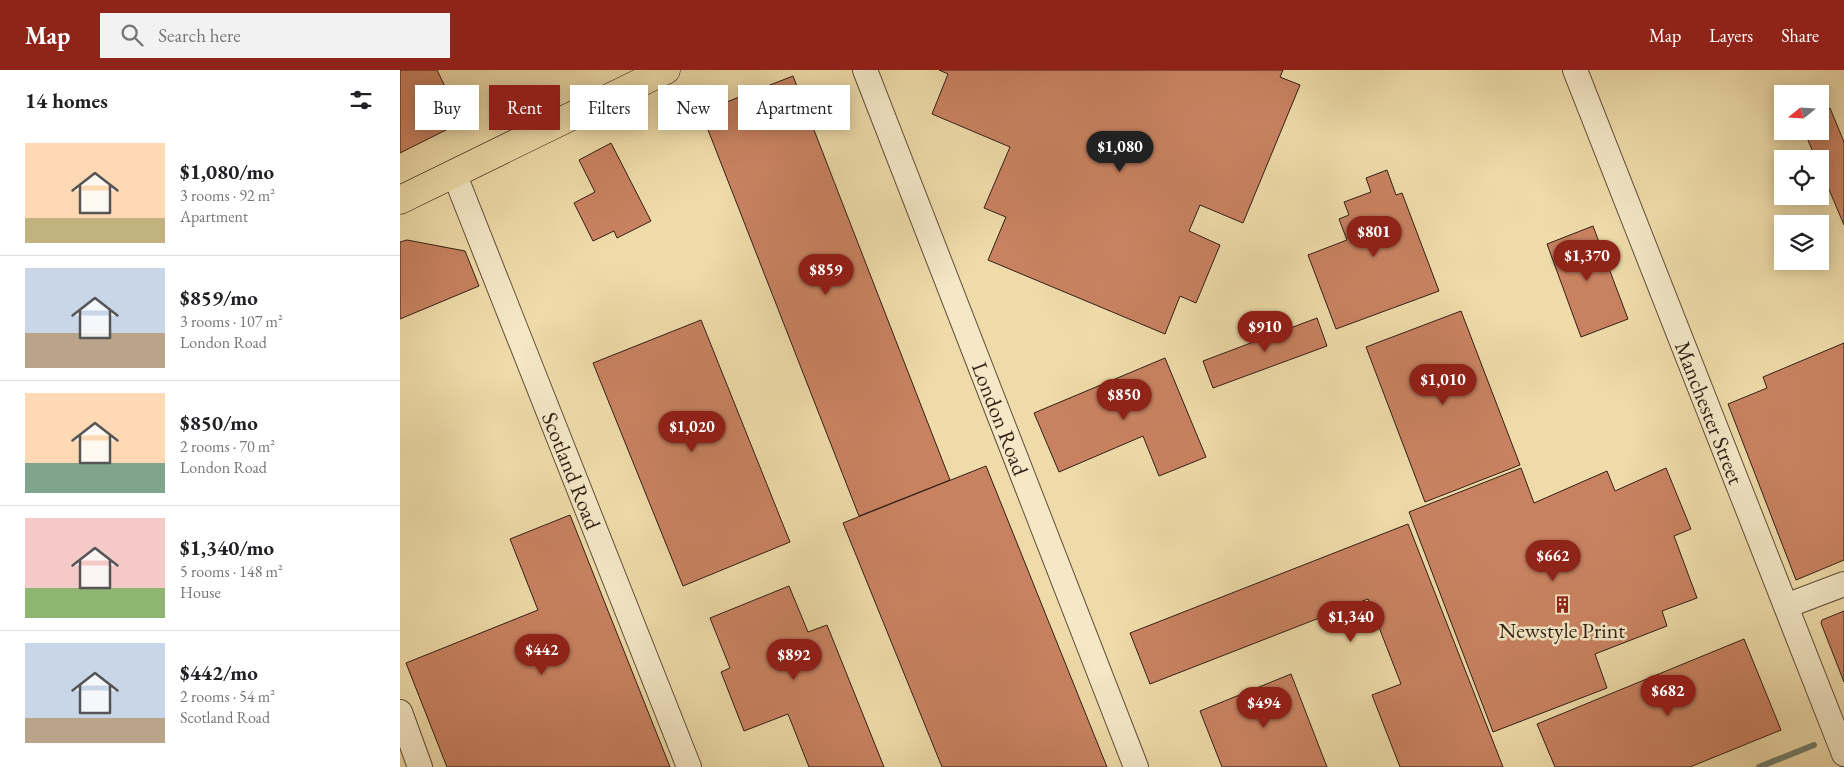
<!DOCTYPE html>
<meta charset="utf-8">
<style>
body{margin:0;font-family:"EB Garamond",serif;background:#f2f2f2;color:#202124;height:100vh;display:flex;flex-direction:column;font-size:19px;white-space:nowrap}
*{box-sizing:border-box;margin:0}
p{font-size:16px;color:#757577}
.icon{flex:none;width:28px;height:28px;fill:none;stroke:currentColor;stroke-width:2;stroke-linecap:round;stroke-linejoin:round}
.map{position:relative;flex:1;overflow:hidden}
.sheet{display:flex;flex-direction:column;background:#fff;width:400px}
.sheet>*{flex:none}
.top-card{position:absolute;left:15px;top:15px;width:475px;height:45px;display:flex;gap:10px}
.needle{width:32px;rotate:252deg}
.fabs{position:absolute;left:1374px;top:15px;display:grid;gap:10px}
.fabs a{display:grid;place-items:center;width:55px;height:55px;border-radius:0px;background:#fff;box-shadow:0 2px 12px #0003;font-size:25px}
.price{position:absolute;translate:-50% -42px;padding:0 11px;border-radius:18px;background:#8f2418;color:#fff;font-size:16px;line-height:32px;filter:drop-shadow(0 1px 2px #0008)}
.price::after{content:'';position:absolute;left:50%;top:30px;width:15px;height:11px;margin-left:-8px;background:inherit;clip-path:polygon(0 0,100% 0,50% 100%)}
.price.on{background:#222;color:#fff}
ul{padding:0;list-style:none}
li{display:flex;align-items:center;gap:15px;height:125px;padding:0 25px}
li+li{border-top:1px solid #e0e0e0}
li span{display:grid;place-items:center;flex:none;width:140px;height:100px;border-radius:0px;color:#555}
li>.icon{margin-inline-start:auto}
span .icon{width:60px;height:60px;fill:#fffc;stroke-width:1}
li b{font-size:21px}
h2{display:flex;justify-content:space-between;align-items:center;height:60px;padding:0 25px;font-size:21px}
.chip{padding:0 18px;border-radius:0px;background:#fff;box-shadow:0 2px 12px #0003;font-size:18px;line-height:45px}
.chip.on{background:#8f2418;color:#fff}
header{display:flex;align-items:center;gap:30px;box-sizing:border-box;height:70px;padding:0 25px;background:#8f2418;color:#fff}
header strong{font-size:24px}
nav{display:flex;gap:28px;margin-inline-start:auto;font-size:18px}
.search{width:350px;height:45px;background:#f2f2f2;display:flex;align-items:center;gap:12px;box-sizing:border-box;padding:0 18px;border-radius:0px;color:#757577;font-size:19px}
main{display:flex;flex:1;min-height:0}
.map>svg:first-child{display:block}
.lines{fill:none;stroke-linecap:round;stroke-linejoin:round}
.stream{stroke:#707d6b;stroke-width:6}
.building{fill:#c98261;stroke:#311f14}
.minor-casing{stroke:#604e39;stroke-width:26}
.major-casing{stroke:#311f14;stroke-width:29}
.minor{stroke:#f4e8c7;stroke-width:24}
.major{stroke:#eedba9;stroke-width:28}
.labels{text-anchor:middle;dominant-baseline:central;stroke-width:5;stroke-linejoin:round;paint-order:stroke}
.street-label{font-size:22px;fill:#311f14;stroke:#f4e8c7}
.poi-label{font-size:22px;fill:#311f14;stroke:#f4e8c7}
</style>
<header>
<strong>Map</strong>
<div class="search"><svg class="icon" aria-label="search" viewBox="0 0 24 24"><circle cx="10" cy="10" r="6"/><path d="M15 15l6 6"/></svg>Search here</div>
<nav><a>Map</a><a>Layers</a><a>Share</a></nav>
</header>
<main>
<section class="sheet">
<h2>14 homes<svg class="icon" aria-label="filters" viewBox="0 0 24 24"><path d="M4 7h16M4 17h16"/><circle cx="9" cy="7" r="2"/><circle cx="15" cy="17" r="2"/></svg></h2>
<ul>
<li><span style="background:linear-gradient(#ffd9b3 75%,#c2b280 0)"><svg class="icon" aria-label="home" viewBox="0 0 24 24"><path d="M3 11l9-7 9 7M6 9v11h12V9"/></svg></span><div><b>$1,080/mo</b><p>3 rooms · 92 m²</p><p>Apartment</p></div></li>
<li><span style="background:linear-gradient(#c9d6e8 65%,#b9a48a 0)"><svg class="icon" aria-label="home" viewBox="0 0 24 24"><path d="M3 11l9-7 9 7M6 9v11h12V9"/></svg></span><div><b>$859/mo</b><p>3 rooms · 107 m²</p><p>London Road</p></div></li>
<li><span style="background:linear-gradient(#ffd9b3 70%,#7fa58c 0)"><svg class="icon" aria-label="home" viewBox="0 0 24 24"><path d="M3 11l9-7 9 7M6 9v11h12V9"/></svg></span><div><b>$850/mo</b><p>2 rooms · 70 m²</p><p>London Road</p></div></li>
<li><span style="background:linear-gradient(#f6c9c9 70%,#8fb573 0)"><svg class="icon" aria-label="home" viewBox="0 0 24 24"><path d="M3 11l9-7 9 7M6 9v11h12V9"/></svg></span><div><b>$1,340/mo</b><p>5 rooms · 148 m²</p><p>House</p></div></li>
<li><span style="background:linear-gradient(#c9d6e8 75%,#b9a48a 0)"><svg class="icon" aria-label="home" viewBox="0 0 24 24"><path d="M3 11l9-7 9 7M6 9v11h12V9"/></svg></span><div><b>$442/mo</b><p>2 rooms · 54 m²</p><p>Scotland Road</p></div></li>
</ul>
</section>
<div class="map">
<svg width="1444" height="697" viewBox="0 0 1444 697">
<rect width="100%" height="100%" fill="#eedba9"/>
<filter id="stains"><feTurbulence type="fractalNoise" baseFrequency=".004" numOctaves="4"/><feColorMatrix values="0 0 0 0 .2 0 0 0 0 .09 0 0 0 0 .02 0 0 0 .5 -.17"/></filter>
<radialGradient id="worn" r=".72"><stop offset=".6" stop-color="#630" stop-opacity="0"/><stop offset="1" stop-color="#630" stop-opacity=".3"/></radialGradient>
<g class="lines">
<!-- stream -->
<polyline class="stream" points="1359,697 1414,675"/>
</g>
<!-- building -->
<g class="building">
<polygon points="0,0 37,0 62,52 0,83"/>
<polygon points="539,0 883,0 880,7 900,15 843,153 800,135 789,161 820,175 796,233 780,226 765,264 588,190 606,147 584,138 610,77 532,44 548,4"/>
<polygon points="393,6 550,410 459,446 301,42"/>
<polygon points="1430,38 1444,72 1444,155 1420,98 1420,89 1416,89 1404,61 1420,61 1420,42"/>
<polygon points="211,73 251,151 217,168 214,161 193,171 174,133 195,122 179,90"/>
<polygon points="987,100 996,125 1002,123 1039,221 936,259 908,185 947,170 939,149 949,145 944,132 971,122 966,108"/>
<polygon points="1193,156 1228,249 1181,267 1147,174"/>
<polygon points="7,170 65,181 79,216 0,249 0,172"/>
<polygon points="1061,241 1120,395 1025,432 966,277"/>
<polygon points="917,248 927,276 813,318 803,291"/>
<polygon points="301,250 390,472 283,516 193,293"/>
<polygon points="1444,273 1444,490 1396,510 1328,334 1367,318 1363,307"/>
<polygon points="765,288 806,387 759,406 743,366 659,402 634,343"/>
<polygon points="586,396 707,697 542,697 443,453"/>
<polygon points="1121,398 1134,433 1207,401 1215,421 1266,398 1291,459 1274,466 1297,528 1262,541 1267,556 1195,584 1207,618 1093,662 1009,442"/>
<polygon points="170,445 270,697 47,697 6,593 138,540 110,469"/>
<polygon points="1008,454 1103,697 1000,697 972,625 1001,614 968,529 750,614 730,563"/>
<polygon points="389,516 408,562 427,555 484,697 409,697 388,644 344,661 321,602 330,598 310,548"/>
<polygon points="1444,541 1444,612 1421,553 1422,550"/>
<polygon points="1344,569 1381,660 1290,697 1155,697 1137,654"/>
<polygon points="891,604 927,697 822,697 800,641"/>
</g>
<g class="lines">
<defs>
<g id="minor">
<path id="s1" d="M465,0L736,697"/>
<path id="s2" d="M1175,0L1444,684"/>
<path id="s3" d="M54,103L289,697"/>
<polyline points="1386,536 1444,514"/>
<polyline points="0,642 20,697"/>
</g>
<polyline id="major" points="0,130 266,0"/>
</defs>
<!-- minor casing -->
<use href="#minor" class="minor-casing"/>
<!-- major casing -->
<use href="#major" class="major-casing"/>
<!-- minor -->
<use href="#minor" class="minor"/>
<!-- major -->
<use href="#major" class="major"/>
</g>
<!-- icons -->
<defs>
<symbol id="building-bare" viewBox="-9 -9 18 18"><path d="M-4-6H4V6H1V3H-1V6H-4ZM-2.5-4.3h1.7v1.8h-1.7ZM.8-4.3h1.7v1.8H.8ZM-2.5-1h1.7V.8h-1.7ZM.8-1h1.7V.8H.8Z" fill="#8f2418" stroke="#f4e8c7" stroke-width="2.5" paint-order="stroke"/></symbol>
</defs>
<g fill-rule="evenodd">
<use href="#building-bare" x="1150" y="522" width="25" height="25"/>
</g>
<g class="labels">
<!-- street labels -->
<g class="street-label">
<text stroke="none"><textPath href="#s2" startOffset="368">Manchester Street</textPath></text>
<text stroke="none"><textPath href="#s1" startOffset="374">London Road</textPath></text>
<text stroke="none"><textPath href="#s3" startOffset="320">Scotland Road</textPath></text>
</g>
<!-- poi labels -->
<g class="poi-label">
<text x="1162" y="560">Newstyle Print</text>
</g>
</g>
<rect width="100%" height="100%" filter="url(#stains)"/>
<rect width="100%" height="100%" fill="url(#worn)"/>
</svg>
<div class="fabs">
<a><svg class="needle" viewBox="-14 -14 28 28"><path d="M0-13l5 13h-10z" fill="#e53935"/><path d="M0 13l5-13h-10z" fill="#757577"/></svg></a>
<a><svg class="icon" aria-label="locate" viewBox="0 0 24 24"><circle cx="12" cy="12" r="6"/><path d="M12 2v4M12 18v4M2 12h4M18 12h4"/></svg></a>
<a><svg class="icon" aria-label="layers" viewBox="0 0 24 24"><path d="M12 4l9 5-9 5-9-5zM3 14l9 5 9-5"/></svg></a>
</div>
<b class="price on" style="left:720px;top:103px">$1,080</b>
<b class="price" style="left:974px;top:188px">$801</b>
<b class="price" style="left:1187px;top:212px">$1,370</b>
<b class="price" style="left:426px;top:226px">$859</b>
<b class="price" style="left:865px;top:283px">$910</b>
<b class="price" style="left:1043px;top:336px">$1,010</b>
<b class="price" style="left:724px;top:351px">$850</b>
<b class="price" style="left:292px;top:383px">$1,020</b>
<b class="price" style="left:1153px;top:512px">$662</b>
<b class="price" style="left:951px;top:573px">$1,340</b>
<b class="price" style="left:142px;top:606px">$442</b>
<b class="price" style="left:394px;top:611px">$892</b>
<b class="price" style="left:1268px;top:647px">$682</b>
<b class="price" style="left:864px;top:659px">$494</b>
<div class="top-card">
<a class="chip">Buy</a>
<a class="chip on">Rent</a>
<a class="chip">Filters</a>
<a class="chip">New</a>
<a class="chip">Apartment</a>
</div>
</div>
</main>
